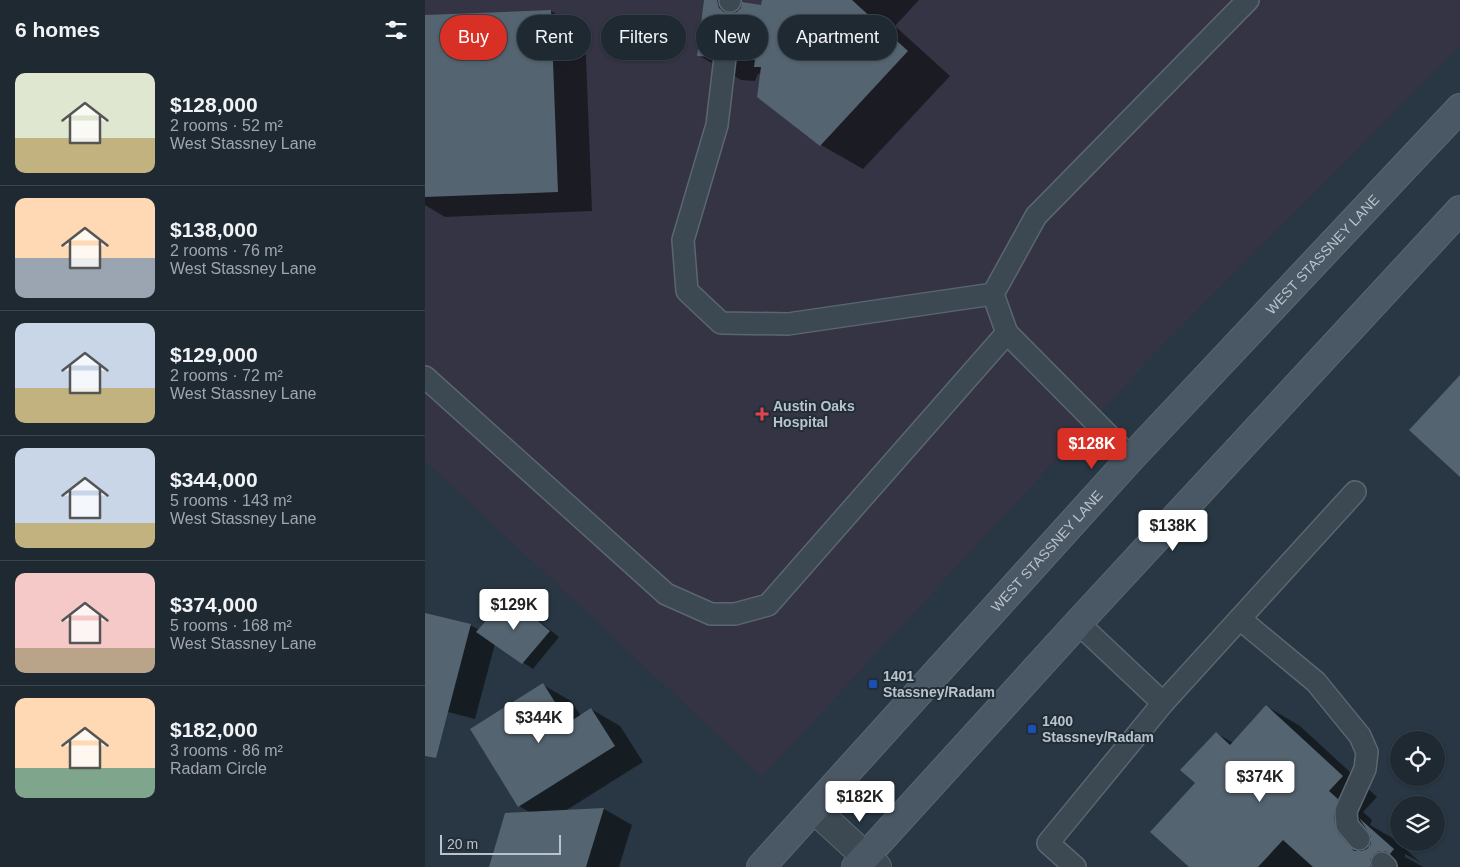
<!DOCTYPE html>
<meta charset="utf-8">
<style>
body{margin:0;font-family:Arial,sans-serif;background:#26313a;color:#f1f3f6;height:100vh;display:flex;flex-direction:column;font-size:19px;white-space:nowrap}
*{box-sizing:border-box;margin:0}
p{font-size:16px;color:#a1a6ac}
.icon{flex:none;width:28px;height:28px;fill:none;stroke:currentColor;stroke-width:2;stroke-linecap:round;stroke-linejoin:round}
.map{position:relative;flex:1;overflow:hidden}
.panel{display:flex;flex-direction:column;background:#1e2932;width:425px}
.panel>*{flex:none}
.hud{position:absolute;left:15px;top:15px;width:475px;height:45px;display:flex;gap:10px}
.fabs{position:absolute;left:965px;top:731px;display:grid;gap:10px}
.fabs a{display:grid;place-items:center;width:55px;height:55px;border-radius:50%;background:#1e2932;box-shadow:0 1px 4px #0004,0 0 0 1px #3c454d;font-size:25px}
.scale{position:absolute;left:15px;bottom:12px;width:121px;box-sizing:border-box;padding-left:5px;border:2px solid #bac3cc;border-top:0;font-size:14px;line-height:18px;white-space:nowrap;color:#bac3cc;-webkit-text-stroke:4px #212e38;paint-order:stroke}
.price{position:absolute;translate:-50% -42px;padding:0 11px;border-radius:5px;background:#fff;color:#222;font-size:16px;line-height:32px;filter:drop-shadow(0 1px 2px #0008)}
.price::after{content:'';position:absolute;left:50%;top:30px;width:15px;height:11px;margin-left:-8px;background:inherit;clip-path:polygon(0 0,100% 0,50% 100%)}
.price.on{background:#d93025;color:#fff}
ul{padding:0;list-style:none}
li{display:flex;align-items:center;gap:15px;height:125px;padding:0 15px}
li+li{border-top:1px solid #3c454d}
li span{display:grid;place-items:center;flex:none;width:140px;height:100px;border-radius:10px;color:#555}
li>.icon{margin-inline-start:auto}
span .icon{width:60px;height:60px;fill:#fffc;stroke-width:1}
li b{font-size:21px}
h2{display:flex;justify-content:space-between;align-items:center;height:60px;padding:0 15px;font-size:21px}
.chip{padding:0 18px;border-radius:22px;background:#1e2932;box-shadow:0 1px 4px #0004,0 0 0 1px #3c454d;font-size:18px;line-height:45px}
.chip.on{background:#d93025;color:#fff}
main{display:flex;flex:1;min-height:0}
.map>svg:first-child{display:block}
.medical{fill:#343444}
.shadow{fill:#0007;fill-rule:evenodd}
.building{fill:#546470}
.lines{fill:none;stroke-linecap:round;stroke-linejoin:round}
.lane-casing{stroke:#5b6670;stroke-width:24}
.street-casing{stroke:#5b6670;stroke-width:30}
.secondary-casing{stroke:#5b6670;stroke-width:30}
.lane{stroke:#3c4953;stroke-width:21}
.street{stroke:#3c4953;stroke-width:28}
.secondary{stroke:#4a5865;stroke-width:28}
.health-dot{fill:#e0444e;stroke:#212e38;stroke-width:2}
.transit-dot{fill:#1a4fb4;stroke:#212e38;stroke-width:2}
.labels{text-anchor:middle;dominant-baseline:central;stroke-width:4;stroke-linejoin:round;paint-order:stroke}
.street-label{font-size:14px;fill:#bac3cc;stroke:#212e38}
.poi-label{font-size:14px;font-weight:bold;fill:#bac3cc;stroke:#212e38;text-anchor:start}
</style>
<main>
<section class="panel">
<h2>6 homes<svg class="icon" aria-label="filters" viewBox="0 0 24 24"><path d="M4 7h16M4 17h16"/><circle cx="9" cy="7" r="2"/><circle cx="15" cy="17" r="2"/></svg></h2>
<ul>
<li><span style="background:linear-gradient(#dfe7d0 65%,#c2b280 0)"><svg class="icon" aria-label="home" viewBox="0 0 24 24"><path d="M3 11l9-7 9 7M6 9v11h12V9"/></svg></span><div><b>$128,000</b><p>2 rooms · 52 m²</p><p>West Stassney Lane</p></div></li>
<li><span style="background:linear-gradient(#ffd9b3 60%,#9aa5b1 0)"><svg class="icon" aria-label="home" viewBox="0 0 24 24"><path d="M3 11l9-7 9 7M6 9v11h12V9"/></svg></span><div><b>$138,000</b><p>2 rooms · 76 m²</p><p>West Stassney Lane</p></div></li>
<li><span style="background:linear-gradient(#c9d6e8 65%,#c2b280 0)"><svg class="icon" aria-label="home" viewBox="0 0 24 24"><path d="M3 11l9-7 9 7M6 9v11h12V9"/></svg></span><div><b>$129,000</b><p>2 rooms · 72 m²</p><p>West Stassney Lane</p></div></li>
<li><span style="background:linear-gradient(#c9d6e8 75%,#c2b280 0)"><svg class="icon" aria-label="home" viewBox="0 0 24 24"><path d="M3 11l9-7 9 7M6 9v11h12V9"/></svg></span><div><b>$344,000</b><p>5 rooms · 143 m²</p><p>West Stassney Lane</p></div></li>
<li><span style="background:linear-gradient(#f6c9c9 75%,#b9a48a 0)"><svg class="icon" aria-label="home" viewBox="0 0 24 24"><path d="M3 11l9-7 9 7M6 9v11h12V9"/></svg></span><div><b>$374,000</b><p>5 rooms · 168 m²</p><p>West Stassney Lane</p></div></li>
<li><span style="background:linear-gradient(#ffd9b3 70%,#7fa58c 0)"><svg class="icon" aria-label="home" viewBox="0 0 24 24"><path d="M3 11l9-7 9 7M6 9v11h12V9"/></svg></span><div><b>$182,000</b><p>3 rooms · 86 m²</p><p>Radam Circle</p></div></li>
</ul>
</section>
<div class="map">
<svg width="1035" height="867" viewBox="0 0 1035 867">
<rect width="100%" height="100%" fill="#283743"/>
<!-- medical -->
<polygon class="medical" points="0,0 1035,0 1035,46 716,368 337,777 0,461"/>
<!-- shadow -->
<g class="shadow">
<polygon points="280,0 292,1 312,12 393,12 380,0 494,0 470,26 525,76 438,169 396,145 337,72 333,74 330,81 316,80 273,55"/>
<polygon points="126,11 160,31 167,211 20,217 0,205 0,16"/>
<polygon points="83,598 93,604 134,637 108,669 70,644 50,719 0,706 0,614 45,625 54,630"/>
<polygon points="118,685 146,701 156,716 166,709 195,726 218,762 140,811 179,809 207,825 194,867 66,867 106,813 94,806"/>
<path d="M841,706L875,726L952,797L938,812L947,820L945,825L969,839L995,862L980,854V857L998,867H766L772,783L791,733L808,743ZM943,828L947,836V843L944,848Z"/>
</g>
<!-- building -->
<g class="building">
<polygon points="279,0 292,0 294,8 299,12 305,13 312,12 316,8 317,2 336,5 337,0 427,0 483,51 395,146 332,97 336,67 329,67 330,60 312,59 312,54 308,48 301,46 296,46 290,50 288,57 272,56"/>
<polygon points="126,10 133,192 0,197 0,15"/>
<polygon points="1035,375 1035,477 984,430"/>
<polygon points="83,596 125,631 97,664 51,632"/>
<polygon points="0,613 46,624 11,758 0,756"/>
<polygon points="118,683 143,723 166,708 190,746 93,807 45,729"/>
<polygon points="841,705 918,776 904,791 913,799 909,812 910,826 913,833 929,851 936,851 942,849 946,844 946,836 934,818 969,849 965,854 960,851 954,851 949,854 945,860 945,867 888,867 858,840 833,867 764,867 725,832 770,783 755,770 791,732 805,745"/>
<polygon points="179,808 161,867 64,867 80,813"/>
</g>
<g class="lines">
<defs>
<g id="lane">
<polyline points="305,0 305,1"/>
<polyline points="300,58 292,125 258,240 262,291 296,323 363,324 568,294"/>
<polyline points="0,377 241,594 286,614 310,614 343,605 582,333"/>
<polyline points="706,458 582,333 568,294 611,216 823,0"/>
<polyline points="815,619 891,682 935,736 942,752 940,769 921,811 922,825 934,839"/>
<polyline points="653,623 738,703"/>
<polyline points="957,863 961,867"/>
<polyline points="650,867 623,843 738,703 930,492"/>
</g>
<polyline id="street" points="389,809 452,867"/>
<g id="secondary">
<path id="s1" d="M336,867L706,458L1035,108"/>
<polyline points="431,867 653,623 1035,210"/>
</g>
</defs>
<!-- lane casing -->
<use href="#lane" class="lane-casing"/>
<!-- street casing -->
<use href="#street" class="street-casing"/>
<!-- secondary casing -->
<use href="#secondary" class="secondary-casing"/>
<!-- lane -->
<use href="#lane" class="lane"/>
<!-- street -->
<use href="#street" class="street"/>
<!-- secondary -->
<use href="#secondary" class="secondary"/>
</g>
<!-- markers -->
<path class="health-dot" d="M334.5 406.5h5v5h5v5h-5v5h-5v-5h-5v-5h5z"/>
<g class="transit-dot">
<rect x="443" y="679" width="10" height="10" rx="2.5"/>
<rect x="602" y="724" width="10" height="10" rx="2.5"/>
</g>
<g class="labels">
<!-- street labels -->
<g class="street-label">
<text stroke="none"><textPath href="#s1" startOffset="831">WEST STASSNEY LANE</textPath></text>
<text stroke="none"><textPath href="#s1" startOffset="426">WEST STASSNEY LANE</textPath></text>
</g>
<!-- poi labels -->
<g class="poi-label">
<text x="348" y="406">Austin Oaks<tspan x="348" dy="16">Hospital</tspan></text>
<text x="458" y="676">1401<tspan x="458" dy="16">Stassney/Radam</tspan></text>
<text x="617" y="721">1400<tspan x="617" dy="16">Stassney/Radam</tspan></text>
</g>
</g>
</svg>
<div class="fabs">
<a><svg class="icon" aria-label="locate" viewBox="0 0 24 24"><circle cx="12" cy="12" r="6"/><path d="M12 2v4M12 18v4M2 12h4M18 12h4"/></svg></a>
<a><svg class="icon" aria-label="layers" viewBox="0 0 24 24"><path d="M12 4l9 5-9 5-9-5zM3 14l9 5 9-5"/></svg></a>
</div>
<div class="scale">20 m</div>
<b class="price on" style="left:667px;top:470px">$128K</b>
<b class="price" style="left:748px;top:552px">$138K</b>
<b class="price" style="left:89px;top:631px">$129K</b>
<b class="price" style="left:114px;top:744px">$344K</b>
<b class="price" style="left:835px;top:803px">$374K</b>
<b class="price" style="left:435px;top:823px">$182K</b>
<div class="hud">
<a class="chip on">Buy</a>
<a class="chip">Rent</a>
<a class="chip">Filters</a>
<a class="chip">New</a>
<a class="chip">Apartment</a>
</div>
</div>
</main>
